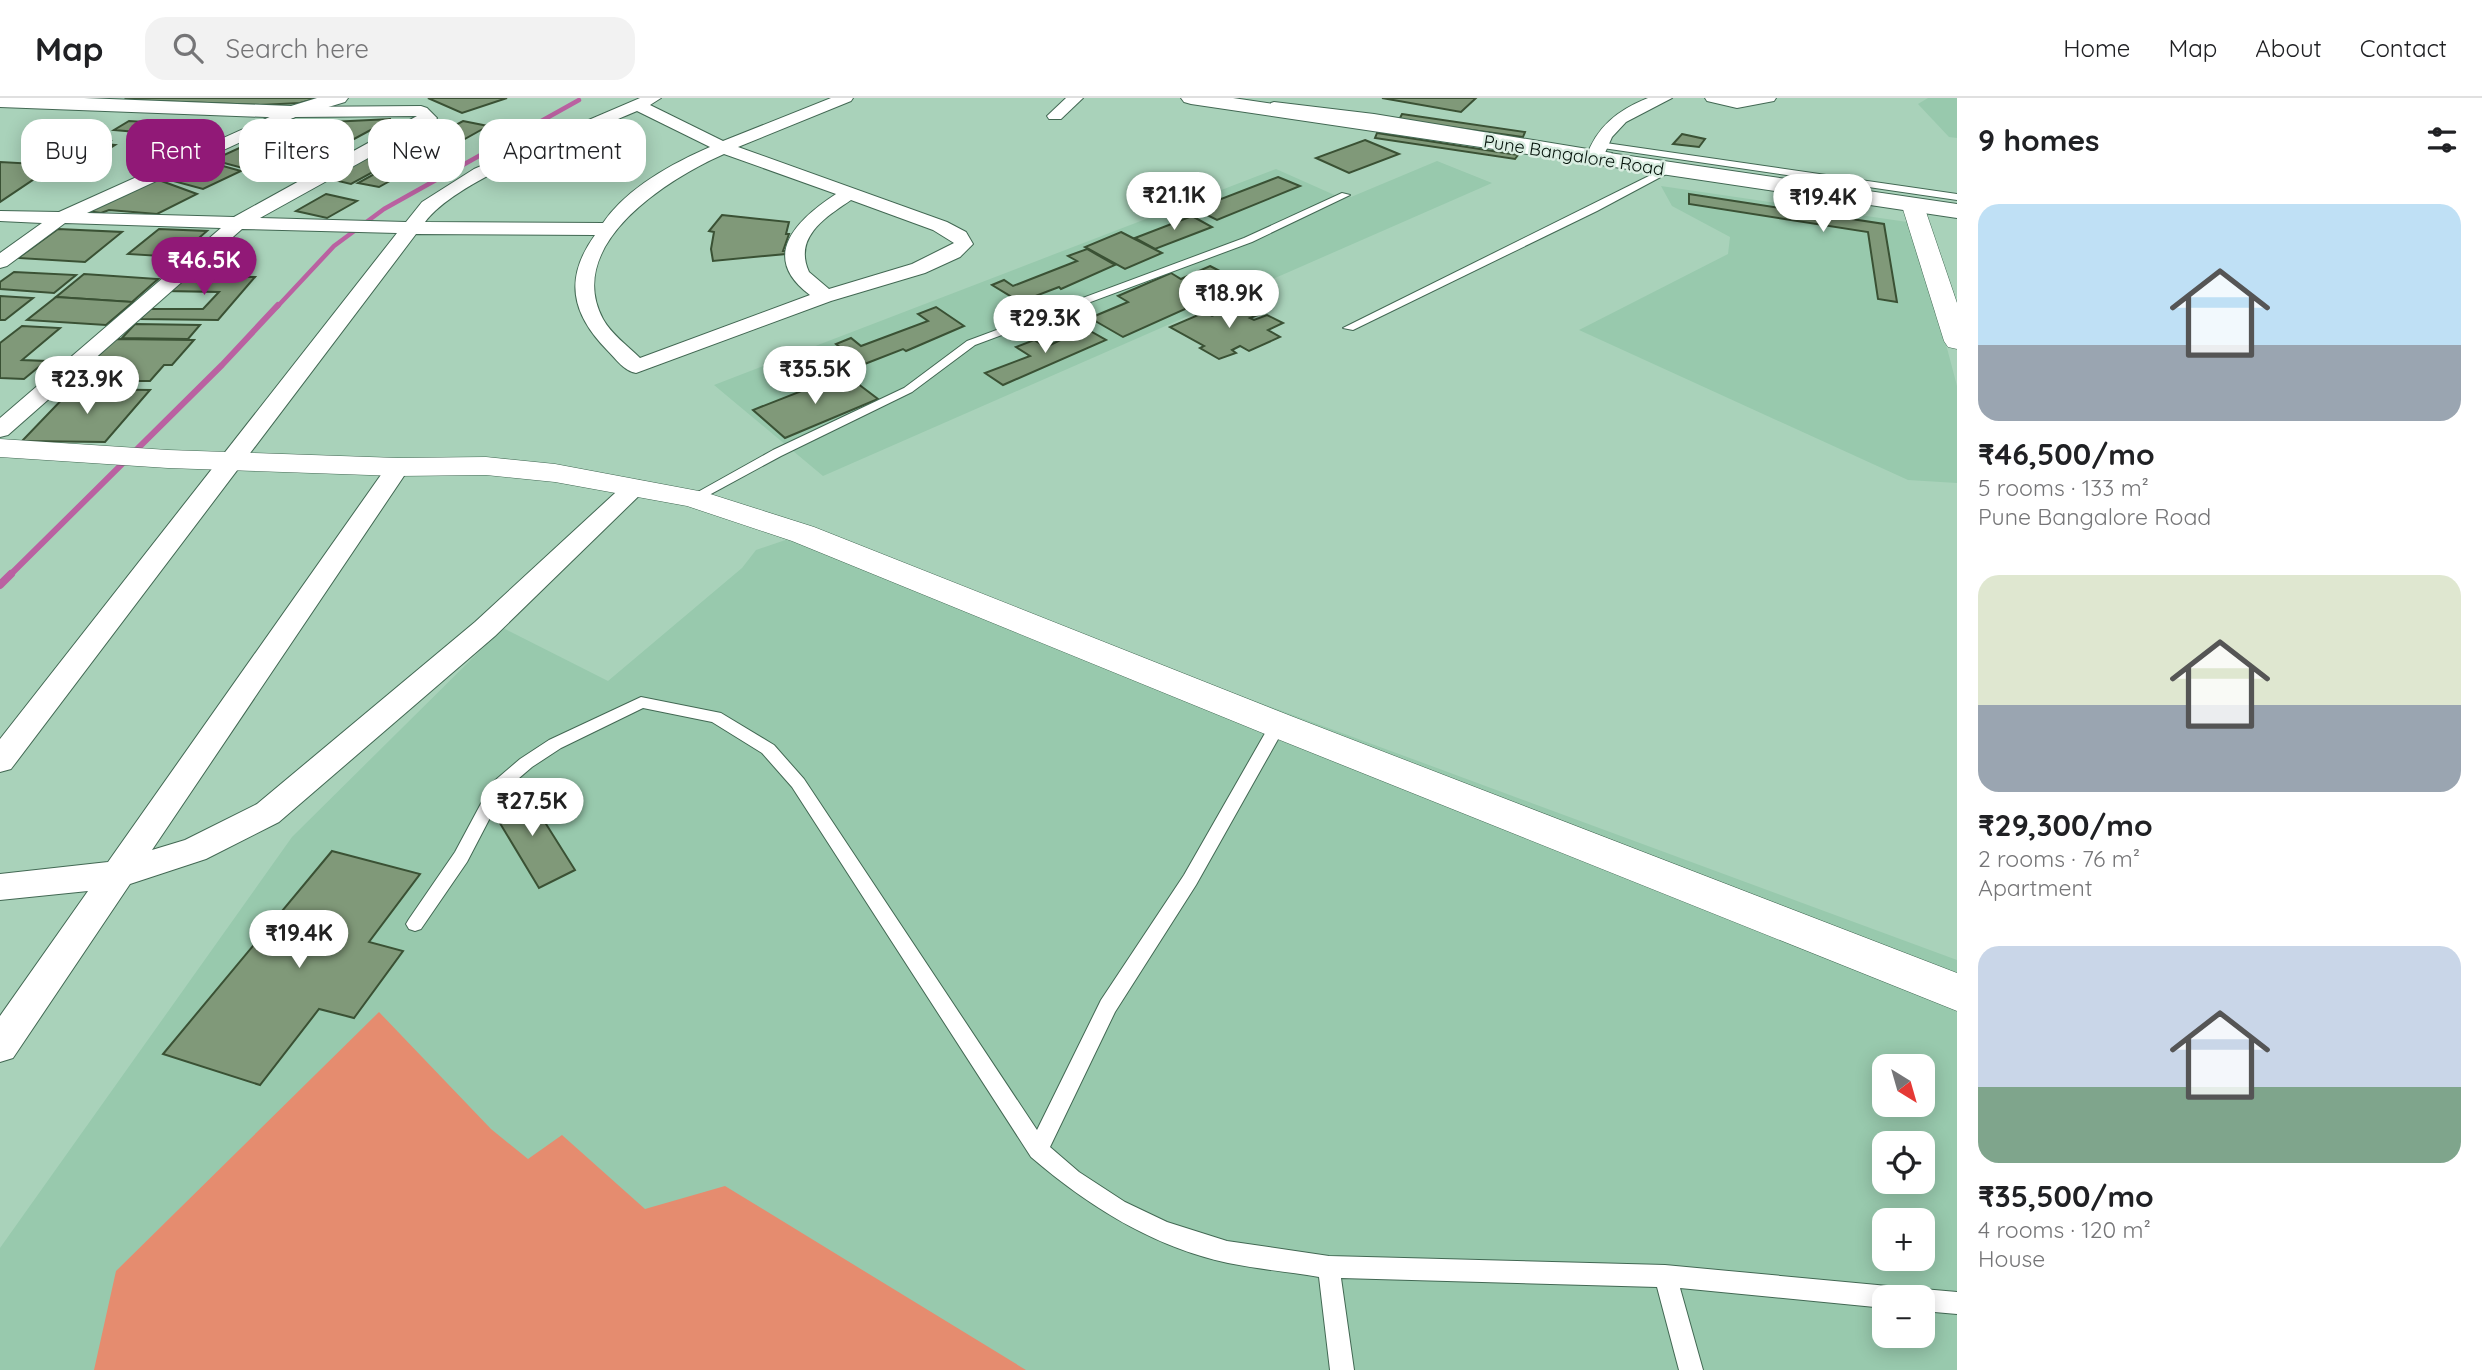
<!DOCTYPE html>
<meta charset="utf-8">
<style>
body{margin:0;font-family:Quicksand,sans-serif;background:#f2f2f2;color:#202124;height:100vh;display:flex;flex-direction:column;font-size:26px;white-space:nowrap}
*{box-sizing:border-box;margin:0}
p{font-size:23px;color:#757577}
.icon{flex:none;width:38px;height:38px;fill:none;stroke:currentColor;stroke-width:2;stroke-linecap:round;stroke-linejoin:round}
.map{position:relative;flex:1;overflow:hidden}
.side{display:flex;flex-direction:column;background:#fff;width:525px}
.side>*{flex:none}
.hud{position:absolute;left:21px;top:21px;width:665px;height:63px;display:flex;gap:14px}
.needle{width:46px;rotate:143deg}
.tools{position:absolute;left:1872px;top:956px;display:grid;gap:14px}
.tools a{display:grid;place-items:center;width:63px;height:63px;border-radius:14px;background:#fff;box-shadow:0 4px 18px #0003;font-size:35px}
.price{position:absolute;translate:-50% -60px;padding:0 16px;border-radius:24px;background:#fff;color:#222;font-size:23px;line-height:46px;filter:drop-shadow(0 2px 4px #0008)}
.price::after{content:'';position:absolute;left:50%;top:42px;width:21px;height:16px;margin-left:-10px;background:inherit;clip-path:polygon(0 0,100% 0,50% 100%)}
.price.selected{background:#911977;color:#fff}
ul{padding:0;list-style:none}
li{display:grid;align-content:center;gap:14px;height:371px;padding:0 21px}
li span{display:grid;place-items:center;height:217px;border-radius:21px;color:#555}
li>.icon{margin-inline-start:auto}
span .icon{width:126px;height:126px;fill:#fffc;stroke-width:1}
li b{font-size:30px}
h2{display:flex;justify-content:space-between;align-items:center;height:84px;padding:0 21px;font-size:30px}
.tag{padding:0 24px;border-radius:21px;background:#fff;box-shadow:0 4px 18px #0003;font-size:24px;line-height:63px}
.tag.selected{background:#911977;color:#fff}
header{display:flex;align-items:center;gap:42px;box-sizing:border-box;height:98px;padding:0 35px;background:#fff;border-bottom:2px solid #e0e0e0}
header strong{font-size:33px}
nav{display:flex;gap:38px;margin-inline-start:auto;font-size:24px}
.search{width:490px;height:63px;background:#f2f2f2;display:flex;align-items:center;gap:18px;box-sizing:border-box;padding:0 24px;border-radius:21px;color:#757577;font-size:26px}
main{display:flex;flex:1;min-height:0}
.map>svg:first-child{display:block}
.built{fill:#98c9ad;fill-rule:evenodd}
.green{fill:#e58c6f}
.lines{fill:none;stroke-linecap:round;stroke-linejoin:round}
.stream-far2{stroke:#ba61a1;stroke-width:4.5}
.stream-far1{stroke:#ba61a1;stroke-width:6}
.stream{stroke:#ba61a1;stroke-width:8}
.building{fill:#809979;stroke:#3a5134;stroke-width:2}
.service-casing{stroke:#426853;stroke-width:2}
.minor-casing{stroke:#426853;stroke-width:2}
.tertiary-casing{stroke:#426853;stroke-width:1}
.primary-casing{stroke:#426853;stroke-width:2}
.service{fill:#fff;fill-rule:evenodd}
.minor{fill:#fff;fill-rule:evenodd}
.tertiary{fill:#fff;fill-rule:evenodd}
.primary{fill:#fff;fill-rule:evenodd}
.labels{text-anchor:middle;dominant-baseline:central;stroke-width:5;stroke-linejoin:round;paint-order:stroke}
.far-street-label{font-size:18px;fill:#031109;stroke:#d9ede1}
</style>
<header>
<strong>Map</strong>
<div class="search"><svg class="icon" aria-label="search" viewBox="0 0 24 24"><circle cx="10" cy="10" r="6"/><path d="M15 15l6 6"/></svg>Search here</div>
<nav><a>Home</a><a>Map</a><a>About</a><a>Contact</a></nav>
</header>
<main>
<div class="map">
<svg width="1957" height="1272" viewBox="0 0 1957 1272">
<rect width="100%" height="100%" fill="#a9d2ba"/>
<!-- built -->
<g class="built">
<polygon points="1928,0 1957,0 1957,40 1949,39 1918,6"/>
<polygon points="1437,63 1492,85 823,378 714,287 1276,71 1339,99 1345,97 1351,99"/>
<polygon points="1661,88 1914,125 1957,288 1957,385 1908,382 1579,232 1728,156 1730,139 1672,108"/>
<path d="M803,436L1957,862V1272H0V1150L292,739L503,530L608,583L742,470L756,452ZM1885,968H1923V1006H1885ZM1885,1045H1923V1083H1885ZM1885,1122H1923V1160H1885ZM1885,1199H1923V1237H1885Z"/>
</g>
<!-- green -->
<polygon class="green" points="379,914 491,1031 528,1061 562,1037 645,1111 725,1088 1026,1272 94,1272 116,1173"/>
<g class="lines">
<!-- stream-far2 -->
<polyline class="stream-far2" points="277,209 334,148 384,111 579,2"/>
<!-- stream-far1 -->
<polyline class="stream-far1" points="10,477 222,267 278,207"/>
<!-- stream -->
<polyline class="stream" points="0,487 11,476"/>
</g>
<!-- building -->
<g class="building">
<polygon points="127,0 318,0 300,5 260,7 124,2"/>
<polygon points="428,0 507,0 462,15"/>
<polygon points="1382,0 1476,0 1461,14"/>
<polygon points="1402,16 1525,34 1523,39 1399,22"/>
<polygon points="391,21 332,53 300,47 307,40 281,32 289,26"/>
<polygon points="129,23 162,25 148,35 114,32"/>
<polygon points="463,23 488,28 379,89 358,85 434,43 428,42"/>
<polygon points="198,26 212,28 177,46 186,48 174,54 160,58 142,55"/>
<polygon points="160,27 182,29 162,41 140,39"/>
<polygon points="1377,35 1518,57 1515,61 1375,40"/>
<polygon points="1682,36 1705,41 1699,49 1673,46"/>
<polygon points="405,38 430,43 351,86 325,80"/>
<polygon points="101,42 110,43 105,46 115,47 107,52 88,50"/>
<polygon points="1365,42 1399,56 1349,75 1316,60"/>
<polygon points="248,46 284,55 250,72 213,62"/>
<polygon points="91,51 107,52 94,60 77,59"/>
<polygon points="205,63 241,73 203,91 166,81"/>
<polygon points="0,64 55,67 0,104"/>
<polygon points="1278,79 1300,88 1217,122 1195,111"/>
<polygon points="156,81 197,96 157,116 109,112 101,115 87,113"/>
<polygon points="326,96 357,103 327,120 296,113"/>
<polygon points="1689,96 1884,126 1897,204 1878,201 1868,134 1689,106"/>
<polygon points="722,117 789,124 786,136 789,136 783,153 787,153 786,156 713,163 711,151 714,134 709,133"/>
<polygon points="1192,118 1212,129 1155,151 1135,140"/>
<polygon points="58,131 122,134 85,164 18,160"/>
<polygon points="159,131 207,133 177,159 128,156"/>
<polygon points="1121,134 1162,155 1125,171 1085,149"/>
<polygon points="1087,151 1115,167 1061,191 1059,189 1020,204 992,187 1004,182 1013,188 1077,163 1068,158"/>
<polygon points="1210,168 1243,185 1123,239 1090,220 1128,204 1118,198 1171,175 1181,181"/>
<polygon points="14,174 76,177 54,195 0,191 0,184"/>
<polygon points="84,176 158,181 132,204 56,199"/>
<polygon points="180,178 255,179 218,222 140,221 150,211 203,211 219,194 166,193"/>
<polygon points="0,198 33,200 5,222 0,222"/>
<polygon points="56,199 133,204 106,227 27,222"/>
<polygon points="1244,204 1263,215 1250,220 1254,222 1267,217 1283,225 1268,232 1280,239 1249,253 1240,248 1232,252 1236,255 1219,261 1200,250 1204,248 1170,229 1205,214 1212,218"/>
<polygon points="936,209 964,228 906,253 903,251 862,267 836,246 851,240 861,248 928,223 918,216"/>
<polygon points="135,226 200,227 188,241 122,240"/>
<polygon points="22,228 60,230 22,262 46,263 24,281 0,280 0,245"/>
<polygon points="1085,230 1106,242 1003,287 985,275 1030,258 1016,249 1034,242 1046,249"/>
<polygon points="114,241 194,242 172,267 164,267 150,283 136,283 132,289 69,288"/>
<polygon points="845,276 878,301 785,340 753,312"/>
<polygon points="72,291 150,292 105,344 22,343"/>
<polygon points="524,691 575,772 539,790 489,707"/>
<polygon points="332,753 420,776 369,844 403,853 354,920 319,911 260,987 163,956"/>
</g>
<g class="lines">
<defs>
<g id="service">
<polygon points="1274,4 1374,16 1612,55 1608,58 1374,22 1271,9 1271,5"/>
<polygon points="1599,44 1957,96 1957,102 1596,49 1595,47"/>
<polygon points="1667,69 1672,72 1670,74 1597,113 1353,232 1343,230"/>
<polygon points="1342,95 1350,97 1252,144 975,247 912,294 781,358 698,403 693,404 687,400 773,352 904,290 967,243 1244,140"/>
<path d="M641,599L721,615L774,647L804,681L1037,1032L1101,902L1184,777L1272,623H1284L1286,627L1196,787L1115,914L1050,1049L1079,1074L1125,1104L1167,1124L1227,1143L1329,1158L1665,1167L1888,1188L1896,1191L1899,1199H1885V1210L1680,1190L1703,1272H1679L1657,1189L1341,1180L1354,1272H1330L1319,1179C1289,1174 1258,1171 1228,1165C1153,1149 1088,1108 1031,1059L792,689L762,655L712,624L643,610L561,650L532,669L504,693L467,764L421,831L415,833L409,831L406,826L409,821L455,754L492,685L520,661L549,642Z"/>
<polygon points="1923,1191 1957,1194 1957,1216 1923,1213 1923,1199 1913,1199 1915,1194"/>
</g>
<g id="minor">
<path d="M640,0H661L650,7L723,43L831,0H853L851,3L738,49L947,124L966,134L973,146L960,159L925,175L831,203L636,275C624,273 616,261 607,252C571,215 564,180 595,137L416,136L11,671L0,674V641L397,135L242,131L8,337L0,339V320L221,130L65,125L7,168L0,170V155L42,125L0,123V113L59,114L292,9L421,8L427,10L437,20L435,23L260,120L406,124L422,104L474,71ZM637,13L710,49C671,66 627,90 603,125L425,124C459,79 582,37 637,13ZM417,18L234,119L87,115L295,19ZM724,56L836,96C796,122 759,159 810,197L640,260C628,248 611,236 603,221C563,146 669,80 724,56ZM851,102L933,132L954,145L912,166L829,191L809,174C793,139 826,119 851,102Z"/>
<polygon points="1066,0 1083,0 1061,21 1049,21 1047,18"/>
<path d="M1648,0H1672L1626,24L1612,39L1601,64H1589L1586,60C1596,29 1618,12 1648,0Z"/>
<polygon points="1705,0 1776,0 1774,3 1737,10 1707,3"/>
<polygon points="398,362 406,364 410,369 152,752 185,742 257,706 475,524 627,384 636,382 645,384 648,389 495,538 279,724 206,761 130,786 13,960 0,964 0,918 88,793 0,802 0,776 108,764 390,364"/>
</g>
<g id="tertiary">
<polygon points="1913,101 1921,103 1924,108 1957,205 1957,251 1948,249 1944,243 1902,108 1905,103"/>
<polygon points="0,341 168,352 398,360 486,359 555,366 704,394 814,429 1291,618 1957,875 1957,913 1265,636 792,443 687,408 555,384 486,377 398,378 168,370 0,359"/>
</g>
<g id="primary">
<polygon points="0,0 84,0 291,8 317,0 348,0 345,4 292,20 0,9"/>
<polygon points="1181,0 1233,0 1957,106 1957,120 1191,6 1184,4"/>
</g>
</defs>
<!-- service casing -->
<use href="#service" class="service-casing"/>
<!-- minor casing -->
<use href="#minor" class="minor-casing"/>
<!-- tertiary casing -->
<use href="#tertiary" class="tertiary-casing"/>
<!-- primary casing -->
<use href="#primary" class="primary-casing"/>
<!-- service -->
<use href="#service" class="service"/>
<!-- minor -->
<use href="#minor" class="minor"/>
<!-- tertiary -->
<use href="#tertiary" class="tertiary"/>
<!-- primary -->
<use href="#primary" class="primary"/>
</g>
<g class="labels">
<!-- far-street labels -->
<g class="far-street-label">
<text transform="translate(1574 57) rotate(9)">Pune Bangalore Road</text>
</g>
</g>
</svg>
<div class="tools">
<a><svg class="needle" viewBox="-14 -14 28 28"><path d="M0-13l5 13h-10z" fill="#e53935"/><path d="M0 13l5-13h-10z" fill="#757577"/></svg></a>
<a><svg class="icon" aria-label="locate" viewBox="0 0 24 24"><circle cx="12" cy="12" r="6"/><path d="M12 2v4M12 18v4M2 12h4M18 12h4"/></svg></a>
<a>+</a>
<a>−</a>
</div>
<b class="price" style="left:1174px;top:134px">₹21.1K</b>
<b class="price" style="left:1823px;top:136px">₹19.4K</b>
<b class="price selected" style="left:204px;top:199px">₹46.5K</b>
<b class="price" style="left:1229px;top:232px">₹18.9K</b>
<b class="price" style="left:1045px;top:257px">₹29.3K</b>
<b class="price" style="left:815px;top:308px">₹35.5K</b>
<b class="price" style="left:87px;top:318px">₹23.9K</b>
<b class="price" style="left:532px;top:740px">₹27.5K</b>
<b class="price" style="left:299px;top:872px">₹19.4K</b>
<div class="hud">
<a class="tag">Buy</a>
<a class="tag selected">Rent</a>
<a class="tag">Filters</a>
<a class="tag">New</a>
<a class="tag">Apartment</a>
</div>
</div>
<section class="side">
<h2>9 homes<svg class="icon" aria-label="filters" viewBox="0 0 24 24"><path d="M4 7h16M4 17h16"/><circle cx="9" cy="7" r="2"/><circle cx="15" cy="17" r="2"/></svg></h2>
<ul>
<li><span style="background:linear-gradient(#bfe0f5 65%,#9aa5b1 0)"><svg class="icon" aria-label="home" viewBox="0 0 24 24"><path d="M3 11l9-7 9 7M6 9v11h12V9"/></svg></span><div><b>₹46,500/mo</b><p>5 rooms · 133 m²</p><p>Pune Bangalore Road</p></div></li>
<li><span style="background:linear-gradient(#dfe7d0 60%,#9aa5b1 0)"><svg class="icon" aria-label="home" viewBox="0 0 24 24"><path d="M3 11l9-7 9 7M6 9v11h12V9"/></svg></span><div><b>₹29,300/mo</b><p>2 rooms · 76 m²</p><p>Apartment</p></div></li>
<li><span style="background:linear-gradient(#c9d6e8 65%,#7fa58c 0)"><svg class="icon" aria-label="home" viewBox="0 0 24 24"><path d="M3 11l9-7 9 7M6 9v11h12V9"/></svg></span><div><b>₹35,500/mo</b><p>4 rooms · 120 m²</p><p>House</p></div></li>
</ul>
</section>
</main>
